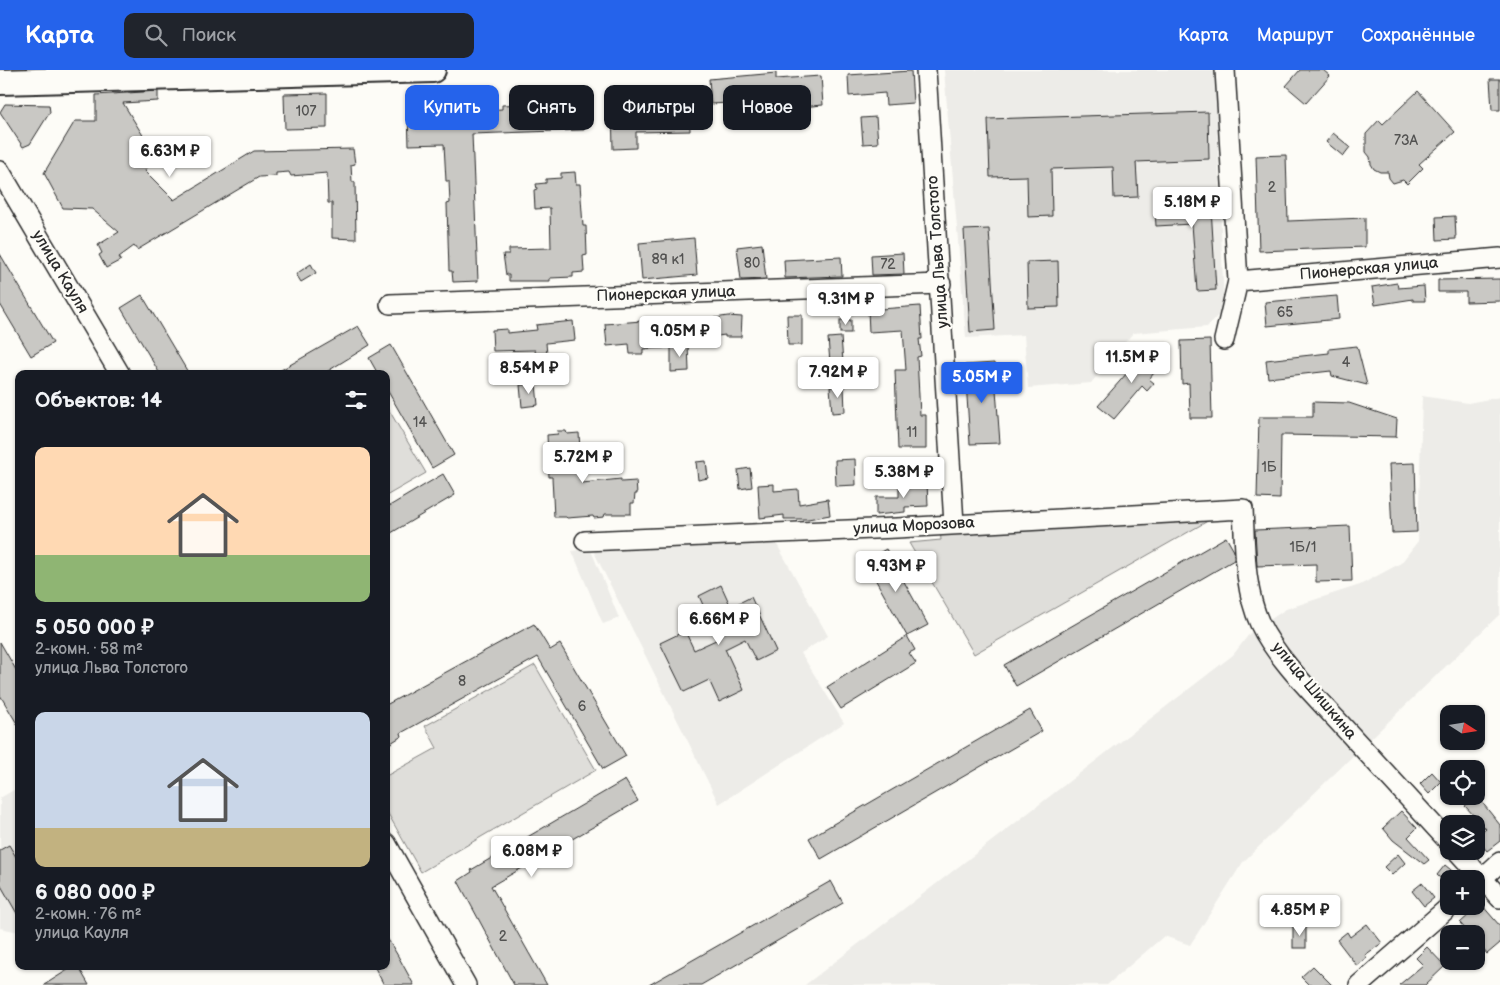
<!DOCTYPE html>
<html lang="ru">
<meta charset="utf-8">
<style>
body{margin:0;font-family:"Balsamiq Sans",sans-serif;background:#20242c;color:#f1f3f6;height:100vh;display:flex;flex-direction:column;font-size:19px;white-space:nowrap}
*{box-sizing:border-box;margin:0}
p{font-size:16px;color:#9ea1a6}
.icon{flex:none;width:28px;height:28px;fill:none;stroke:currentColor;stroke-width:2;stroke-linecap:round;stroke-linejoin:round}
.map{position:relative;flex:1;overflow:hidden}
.side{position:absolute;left:15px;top:300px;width:375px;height:600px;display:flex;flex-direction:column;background:#171b24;border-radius:10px;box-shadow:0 1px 4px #0004}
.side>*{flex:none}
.banner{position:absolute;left:405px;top:15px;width:475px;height:45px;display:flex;gap:10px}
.needle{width:32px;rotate:102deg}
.buttons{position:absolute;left:1440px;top:635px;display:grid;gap:10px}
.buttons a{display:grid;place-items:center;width:45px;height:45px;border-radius:10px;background:#171b24;box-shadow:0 1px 4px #0004;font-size:25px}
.price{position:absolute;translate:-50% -42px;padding:0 11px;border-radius:5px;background:#fff;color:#222;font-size:16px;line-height:32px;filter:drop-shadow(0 1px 2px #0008)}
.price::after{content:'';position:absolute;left:50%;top:30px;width:15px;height:11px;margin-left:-8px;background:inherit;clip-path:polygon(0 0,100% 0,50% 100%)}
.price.selected{background:#2563eb;color:#fff}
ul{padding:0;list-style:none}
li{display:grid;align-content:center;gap:10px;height:265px;padding:0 20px}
li span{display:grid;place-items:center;height:155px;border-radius:10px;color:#555}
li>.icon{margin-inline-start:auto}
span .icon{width:90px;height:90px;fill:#fffc;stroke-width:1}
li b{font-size:21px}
h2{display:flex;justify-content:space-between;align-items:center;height:60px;padding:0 20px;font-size:21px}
.tag{padding:0 18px;border-radius:10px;background:#171b24;box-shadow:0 1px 4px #0004;font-size:18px;line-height:45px}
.tag.selected{background:#2563eb;color:#fff}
header{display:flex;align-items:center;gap:30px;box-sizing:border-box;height:70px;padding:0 25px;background:#2563eb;color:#fff}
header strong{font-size:24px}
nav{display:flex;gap:28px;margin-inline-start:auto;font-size:18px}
.search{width:350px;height:45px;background:#20242c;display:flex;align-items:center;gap:12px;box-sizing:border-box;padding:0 18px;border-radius:10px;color:#9ea1a6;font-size:19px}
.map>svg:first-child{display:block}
.built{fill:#edece8}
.green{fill:#dfdeda;stroke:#858482}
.building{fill:#c9c8c4;stroke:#2b2b2b}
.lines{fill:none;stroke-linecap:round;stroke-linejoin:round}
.minor-casing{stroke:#2b2b2b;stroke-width:22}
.major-casing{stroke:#2b2b2b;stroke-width:28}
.minor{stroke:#fdfcf7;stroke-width:19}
.major{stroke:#fdfcf7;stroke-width:24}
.labels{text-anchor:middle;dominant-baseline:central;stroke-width:4.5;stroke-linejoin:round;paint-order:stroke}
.number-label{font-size:14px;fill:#525251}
.street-label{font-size:16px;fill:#2b2b2b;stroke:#fdfcf7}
</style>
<header>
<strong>Карта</strong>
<div class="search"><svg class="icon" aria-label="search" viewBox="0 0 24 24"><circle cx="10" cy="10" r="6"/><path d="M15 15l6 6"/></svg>Поиск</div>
<nav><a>Карта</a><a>Маршрут</a><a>Сохранённые</a></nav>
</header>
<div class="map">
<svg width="1500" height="915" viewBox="0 0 1500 915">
<rect width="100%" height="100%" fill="#fdfcf7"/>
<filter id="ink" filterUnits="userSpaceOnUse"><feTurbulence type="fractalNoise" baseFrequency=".02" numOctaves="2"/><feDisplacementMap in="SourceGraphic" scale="10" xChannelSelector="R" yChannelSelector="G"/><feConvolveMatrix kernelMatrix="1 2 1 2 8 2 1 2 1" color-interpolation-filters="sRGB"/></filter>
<g filter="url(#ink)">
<!-- built -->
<g class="built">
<polygon points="944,0 1215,0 1224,239 1207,257 1133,263 1091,313 1028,318 1024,265 966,268"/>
<polygon points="1422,326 1468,333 1500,327 1500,544 1243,792 1190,875 1164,866 1107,915 805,915 1233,585 1250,563 1286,539 1360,515 1401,493 1418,471"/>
<polygon points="774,469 828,566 801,583 844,653 719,734 592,478"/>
<polygon points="590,478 619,548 603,554 572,481"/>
<polygon points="19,717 19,862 0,858 0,728"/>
</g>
<!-- green -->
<g class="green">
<polygon points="386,335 426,403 386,426"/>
<polygon points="1220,444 974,584 909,473 941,470 940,460"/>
<polygon points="535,595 596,700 421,802 386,740 386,706 437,678 425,656"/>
</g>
<!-- building -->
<g class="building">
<polygon points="1300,0 1323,0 1330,6 1306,33 1286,16"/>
<polygon points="911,1 913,33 886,35 885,23 849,26 848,5"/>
<polygon points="776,3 776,9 821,6 823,35 801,37 801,29 711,34 709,9"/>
<polygon points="1490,9 1500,9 1500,40 1492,40"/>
<polygon points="158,21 158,31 123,33 155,85 145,101 174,130 254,81 353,79 355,94 351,95 352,112 355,112 356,169 332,168 332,133 328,133 327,103 291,106 289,102 276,103 276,106 259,107 137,180 134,176 119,187 121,190 106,198 99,185 102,183 98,175 119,162 92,139 63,138 44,103 75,51 96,51 96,25"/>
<polygon points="1418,21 1455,62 1419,94 1423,98 1407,114 1403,110 1393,113 1389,108 1388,102 1380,102 1374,99 1371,94 1370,87 1366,82 1366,64 1379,50 1383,54"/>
<polygon points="327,23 327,58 285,59 284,24"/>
<polygon points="471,30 471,36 483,36 484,40 502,39 502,35 528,34 528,38 547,37 547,33 572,33 572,36 583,36 584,60 472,64 478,211 453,212 452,201 449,201 447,134 450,133 449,111 446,111 444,74 409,75 408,44 428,43 427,31"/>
<polygon points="5,34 49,35 50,42 30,74 23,77 0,42"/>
<polygon points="689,34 690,61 636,62 636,78 613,79 612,36"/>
<polygon points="1208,42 1209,89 1136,92 1138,127 1114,128 1113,97 1051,99 1052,146 1028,147 1027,106 990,107 988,49"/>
<polygon points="876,47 878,73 863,74 861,48"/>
<polygon points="1333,63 1350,77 1343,86 1326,72"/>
<polygon points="1286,85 1288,151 1365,148 1365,177 1259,181 1256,86"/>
<polygon points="575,102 576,114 580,114 583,156 586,156 587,185 583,186 584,202 573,203 573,207 550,208 550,211 509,211 509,205 506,205 503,184 509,184 509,179 551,178 550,138 535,139 534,120 537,119 536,114 546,113 546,109 561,108 561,103"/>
<polygon points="1210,121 1216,220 1197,221 1192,154 1156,156 1154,124"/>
<polygon points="1455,146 1456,169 1437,170 1436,147"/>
<polygon points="989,159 995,260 970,262 964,160"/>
<polygon points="694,168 697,205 642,210 639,173"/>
<polygon points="762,174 766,209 741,210 737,177"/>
<polygon points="903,183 904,204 872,205 871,185"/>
<polygon points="0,184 53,273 31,286 0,234"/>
<polygon points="841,187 842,206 785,208 784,190"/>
<polygon points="1058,191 1059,237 1028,238 1027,192"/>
<polygon points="311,194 316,203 301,212 296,204"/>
<polygon points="1500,209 1500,231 1466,232 1466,222 1438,222 1438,210"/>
<polygon points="1397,213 1398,218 1424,216 1425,231 1413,231 1413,229 1375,235 1372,217"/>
<polygon points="142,225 189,304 160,304 121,238"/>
<polygon points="1337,226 1339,249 1267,256 1265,232"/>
<polygon points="920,236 922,269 919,269 921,286 917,287 920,345 926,345 926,379 898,379 895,300 906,300 903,260 869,262 868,240"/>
<polygon points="787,245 802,245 802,275 788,275"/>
<polygon points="728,246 742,247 741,267 725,267 725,265 703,268 701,250"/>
<rect x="840" y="250" width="11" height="13"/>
<polygon points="573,251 575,270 546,273 548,296 537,298 535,280 493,281 492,260 507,259 507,263 537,260 536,255"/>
<polygon points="641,251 641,253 662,251 664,278 643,279 643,284 630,284 629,274 607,276 605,254"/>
<polygon points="358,256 370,275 323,304 274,304"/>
<polygon points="841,267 843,292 830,293 828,268"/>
<polygon points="1210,270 1212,348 1190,348 1189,313 1182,314 1181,271"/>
<polygon points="688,274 689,301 671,302 671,275"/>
<polygon points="391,275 454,385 432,398 386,318 386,304 378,304 369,288"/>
<polygon points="1357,276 1367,315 1332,306 1331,301 1268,308 1266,290 1329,283 1329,279"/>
<polygon points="1149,278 1164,291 1149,309 1154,313 1147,321 1142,316 1114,349 1098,336"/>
<polygon points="994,293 1000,373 970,374 965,295"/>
<polygon points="536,314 538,335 522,337 520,315"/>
<polygon points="844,316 845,342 832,343 830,317"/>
<polygon points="1313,332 1349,333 1397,349 1396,367 1281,365 1280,429 1257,428 1259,347 1313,347"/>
<polygon points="557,361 566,361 567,364 579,363 582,413 621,409 621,412 636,411 637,424 635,424 634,433 631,433 631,444 605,444 604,447 594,448 593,446 567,448 566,447 554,447 552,407 549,407 547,365 558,364"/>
<polygon points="855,389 856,415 836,416 835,390"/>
<polygon points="706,391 708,408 698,410 696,392"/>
<polygon points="1415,393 1417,462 1392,463 1389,394"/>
<polygon points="750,398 752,417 740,419 738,400"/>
<polygon points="443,404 455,425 386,466 386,438"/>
<polygon points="914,411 927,411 928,436 905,437 905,442 876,445 876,427 899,427 899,415 914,414"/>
<polygon points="774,414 774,421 798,419 799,434 828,429 830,445 808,449 784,449 784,445 760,448 758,415"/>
<polygon points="1350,456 1352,511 1316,512 1316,494 1257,496 1255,460"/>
<polygon points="1226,467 1234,481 1234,490 1016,616 1004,595"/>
<polygon points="886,479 928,555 907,566 865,491"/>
<polygon points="721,515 731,537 751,527 776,581 756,591 745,569 725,579 744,620 719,632 709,610 684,622 660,573 685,561 694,580 718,569 699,526"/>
<polygon points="534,554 550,580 560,574 626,686 603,699 538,587 401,663 402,666 386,676 386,635"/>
<polygon points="907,566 915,580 909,583 916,593 841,639 827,617"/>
<polygon points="0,572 19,605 19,657 0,625"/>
<polygon points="1030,640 1042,661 821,789 809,768"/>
<polygon points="1432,702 1441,712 1429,724 1420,714"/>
<polygon points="625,710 638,731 491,816 547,915 514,915 458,811 472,802 471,800"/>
<polygon points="1477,726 1500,755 1500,771 1487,781 1476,768 1486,759 1465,736"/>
<polygon points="1401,741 1417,758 1408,767 1429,790 1424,794 1393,770 1383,758"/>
<polygon points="9,775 19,792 19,847 0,814 0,780"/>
<polygon points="1398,784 1405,793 1392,805 1384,797"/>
<polygon points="1445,795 1457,805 1453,809 1449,809 1448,815 1437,805"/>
<polygon points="831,811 843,833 701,915 649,915"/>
<polygon points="1422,813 1434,828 1424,836 1412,821"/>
<polygon points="1481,834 1500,856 1500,873 1487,884 1476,871 1476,864 1470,864 1460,853"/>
<polygon points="1367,854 1382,873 1365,885 1367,888 1357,896 1337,870 1347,862 1350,867"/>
<rect x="1293" y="856" width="13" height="22"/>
<polygon points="386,866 398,886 414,915 384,915 374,896 386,896"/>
<polygon points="1427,877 1445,896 1425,915 1399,915 1423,895 1416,888"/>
<polygon points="74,896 78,896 89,915 44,915"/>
<polygon points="1313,896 1332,915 1309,915 1301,907"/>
</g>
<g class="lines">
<defs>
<g id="minor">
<polyline points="926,0 954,454"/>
<polyline points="0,101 120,304"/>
<polyline points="1238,211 1500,188"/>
<polyline points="390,234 941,214"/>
<polyline points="1224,270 1238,211 1225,0"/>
<path d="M585,471L897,458L1243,439C1245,477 1244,519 1260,554C1275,586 1312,623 1336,649C1374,690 1411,731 1449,772"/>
<polyline points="386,773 466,915"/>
<polyline points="1457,781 1500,828"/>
<polyline points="1476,814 1500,792"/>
<polyline points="1359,915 1450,836"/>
</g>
<polyline id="major" points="0,12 433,0"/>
</defs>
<!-- minor casing -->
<use href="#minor" class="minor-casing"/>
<!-- major casing -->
<use href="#major" class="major-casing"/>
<!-- minor -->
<use href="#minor" class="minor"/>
<!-- major -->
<use href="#major" class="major"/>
</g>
</g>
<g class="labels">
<!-- number labels -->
<g class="number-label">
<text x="306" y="41">107</text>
<text x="1406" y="70">73А</text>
<text x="1272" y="117">2</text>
<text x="668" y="189">89 к1</text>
<text x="752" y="193">80</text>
<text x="888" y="194">72</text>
<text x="1285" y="242">65</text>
<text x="1346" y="292">4</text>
<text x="420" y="352">14</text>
<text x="912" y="362">11</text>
<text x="1269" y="397">1Б</text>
<text x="1303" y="477">1Б/1</text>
<text x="462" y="611">8</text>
<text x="582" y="636">6</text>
<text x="503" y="866">2</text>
</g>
<!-- street labels -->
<g class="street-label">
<text transform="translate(938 182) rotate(-94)">улица Льва Толстого</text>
<text transform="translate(1369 199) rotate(-5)">Пионерская улица</text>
<text transform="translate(60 202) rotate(59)">улица Кауля</text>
<text transform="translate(666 224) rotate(-2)">Пионерская улица</text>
<text transform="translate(914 456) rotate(-3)">улица Морозова</text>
<text transform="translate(1314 621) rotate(50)">улица Шишкина</text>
</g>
</g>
</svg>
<div class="buttons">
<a><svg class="needle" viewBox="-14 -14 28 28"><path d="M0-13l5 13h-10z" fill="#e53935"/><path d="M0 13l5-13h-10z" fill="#9ea1a6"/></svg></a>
<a><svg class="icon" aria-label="locate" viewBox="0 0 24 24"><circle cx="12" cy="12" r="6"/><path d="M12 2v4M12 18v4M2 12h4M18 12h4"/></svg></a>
<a><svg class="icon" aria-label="layers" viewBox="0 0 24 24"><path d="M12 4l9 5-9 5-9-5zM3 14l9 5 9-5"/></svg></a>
<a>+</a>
<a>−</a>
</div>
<b class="price" style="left:170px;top:108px">6.63M ₽</b>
<b class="price" style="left:1192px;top:159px">5.18M ₽</b>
<b class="price" style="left:846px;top:256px">9.31M ₽</b>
<b class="price" style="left:680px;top:288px">9.05M ₽</b>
<b class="price" style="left:1132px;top:314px">11.5M ₽</b>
<b class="price" style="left:529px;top:325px">8.54M ₽</b>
<b class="price" style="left:838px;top:329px">7.92M ₽</b>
<b class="price selected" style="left:982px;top:334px">5.05M ₽</b>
<b class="price" style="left:583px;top:414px">5.72M ₽</b>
<b class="price" style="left:904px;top:429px">5.38M ₽</b>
<b class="price" style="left:896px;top:523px">9.93M ₽</b>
<b class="price" style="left:719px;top:576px">6.66M ₽</b>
<b class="price" style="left:532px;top:808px">6.08M ₽</b>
<b class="price" style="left:1300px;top:867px">4.85M ₽</b>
<div class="banner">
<a class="tag selected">Купить</a>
<a class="tag">Снять</a>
<a class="tag">Фильтры</a>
<a class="tag">Новое</a>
</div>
<section class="side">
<h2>Объектов: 14<svg class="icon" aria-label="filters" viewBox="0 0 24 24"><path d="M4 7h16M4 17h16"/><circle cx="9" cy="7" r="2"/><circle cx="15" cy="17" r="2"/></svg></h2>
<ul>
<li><span style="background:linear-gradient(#ffd9b3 70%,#8fb573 0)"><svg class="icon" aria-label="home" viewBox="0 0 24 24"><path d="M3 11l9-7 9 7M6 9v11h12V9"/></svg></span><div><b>5 050 000 ₽</b><p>2-комн. · 58 m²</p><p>улица Льва Толстого</p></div></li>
<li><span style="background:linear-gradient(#c9d6e8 75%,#c2b280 0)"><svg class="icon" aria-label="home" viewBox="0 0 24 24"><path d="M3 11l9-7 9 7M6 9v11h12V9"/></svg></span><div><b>6 080 000 ₽</b><p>2-комн. · 76 m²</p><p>улица Кауля</p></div></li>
</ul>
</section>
</div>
